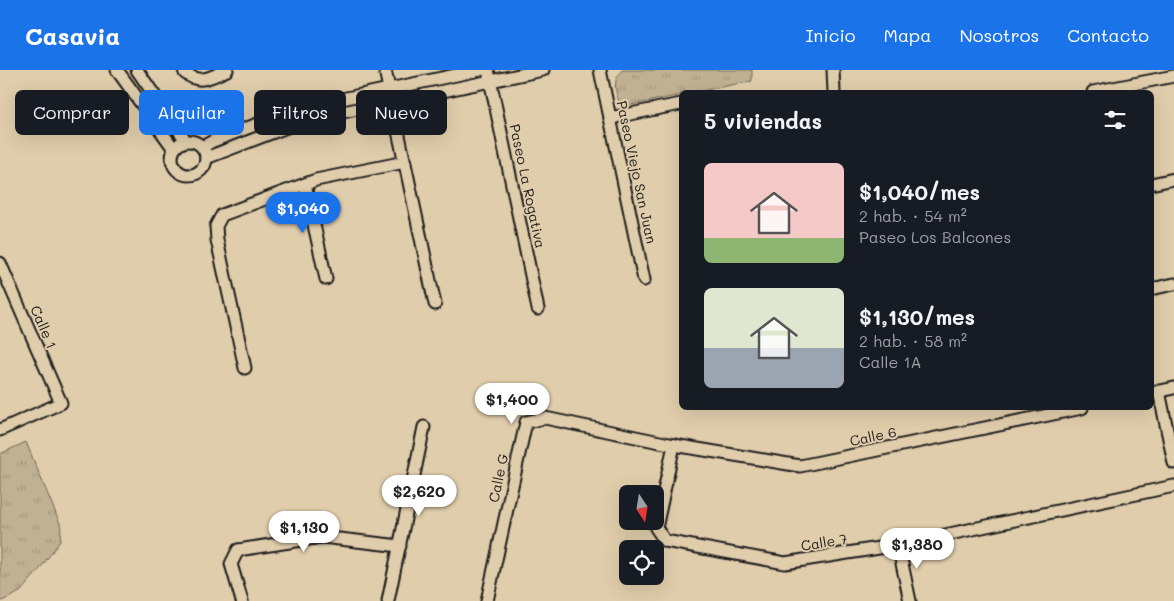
<!DOCTYPE html>
<html lang="es">
<meta charset="utf-8">
<style>
body{margin:0;font-family:Mali,sans-serif;background:#20242c;color:#f1f3f6;height:100vh;display:flex;flex-direction:column;font-size:19px;white-space:nowrap}
*{box-sizing:border-box;margin:0}
p{font-size:16px;color:#9ea1a6}
.icon{flex:none;width:28px;height:28px;fill:none;stroke:currentColor;stroke-width:2;stroke-linecap:round;stroke-linejoin:round}
.map{position:relative;flex:1;overflow:hidden}
.side{position:absolute;left:679px;top:20px;width:475px;height:320px;display:flex;flex-direction:column;background:#171b24;border-radius:8px;box-shadow:0 5px 20px #0002}
.side>*{flex:none}
.banner{position:absolute;left:15px;top:20px;width:475px;height:45px;display:flex;gap:10px}
.needle{width:32px;rotate:168deg}
.buttons{position:absolute;left:619px;top:415px;display:grid;gap:10px}
.buttons a{display:grid;place-items:center;width:45px;height:45px;border-radius:8px;background:#171b24;box-shadow:0 5px 20px #0002;font-size:25px}
.price{position:absolute;translate:-50% -42px;padding:0 11px;border-radius:18px;background:#fff;color:#222;font-size:16px;line-height:32px;filter:drop-shadow(0 1px 2px #0008)}
.price::after{content:'';position:absolute;left:50%;top:30px;width:15px;height:11px;margin-left:-8px;background:inherit;clip-path:polygon(0 0,100% 0,50% 100%)}
.price.current{background:#1a73e8;color:#fff}
ul{padding:0;list-style:none}
li{display:flex;align-items:center;gap:15px;height:125px;padding:0 25px}
li span{display:grid;place-items:center;flex:none;width:140px;height:100px;border-radius:8px;color:#555}
li>.icon{margin-inline-start:auto}
span .icon{width:60px;height:60px;fill:#fffc;stroke-width:1}
li b{font-size:21px}
h2{display:flex;justify-content:space-between;align-items:center;height:60px;padding:0 25px;font-size:21px}
.pill{padding:0 18px;border-radius:8px;background:#171b24;box-shadow:0 5px 20px #0002;font-size:18px;line-height:45px}
.pill.current{background:#1a73e8;color:#fff}
header{display:flex;align-items:center;gap:30px;box-sizing:border-box;height:70px;padding:0 25px;background:#1a73e8;color:#fff}
header strong{font-size:24px}
nav{display:flex;gap:28px;margin-inline-start:auto;font-size:18px}
.map>svg:first-child{display:block}
.park{fill:url(#park-tufts);stroke:#6e6658}
.lines{fill:none;stroke-linecap:round;stroke-linejoin:round}
.minor-casing{stroke:#1c1c1c;stroke-width:15}
.minor{stroke:#e0cdab;stroke-width:11}
.labels{text-anchor:middle;dominant-baseline:central;stroke-width:4;stroke-linejoin:round;paint-order:stroke}
.street-label{font-size:14px;fill:#1c1c1c;stroke:#e0cdab}
</style>
<header>
<strong>Casavia</strong>
<nav><a>Inicio</a><a>Mapa</a><a>Nosotros</a><a>Contacto</a></nav>
</header>
<div class="map">
<svg width="1174" height="531" viewBox="0 0 1174 531">
<defs>
<pattern id="park-tufts" width="24" height="20" patternUnits="userSpaceOnUse" patternTransform="scale(1.25)"><rect width="24" height="20" fill="#c0b193"/><path d="M3 7l-1-3M5 7V3M7 7l1-3M15 17l-1-3M17 17v-4M19 17l1-3" fill="none" stroke="#a4987e"/></pattern>
</defs>
<rect width="100%" height="100%" fill="#e0cdab"/>
<filter id="ink" filterUnits="userSpaceOnUse"><feTurbulence type="fractalNoise" baseFrequency=".02" numOctaves="2"/><feDisplacementMap in="SourceGraphic" scale="10" xChannelSelector="R" yChannelSelector="G"/><feConvolveMatrix kernelMatrix="1 2 1 2 8 2 1 2 1" color-interpolation-filters="sRGB"/></filter>
<g filter="url(#ink)">
<!-- park -->
<g class="park">
<path d="M622,0H752V11L696,22H681V25L626,36H621C618,30 614,18 616,11C616,7 620,4 622,0Z"/>
<polygon points="26,372 61,456 60,471 39,500 20,522 2,531 0,531 0,384"/>
</g>
<g class="lines">
<defs>
<g id="minor">
<polyline points="117,0 174,79"/>
<polyline points="137,0 186,71"/>
<path d="M184,0L185,3C201,15 210,7 227,0"/>
<polyline points="385,0 435,234"/>
<polyline points="488,0 538,239"/>
<polyline points="600,0 644,210"/>
<polyline points="833,0 834,22"/>
<polyline points="1093,22 1174,6"/>
<polyline points="610,48 681,34"/>
<circle cx="189" cy="88" r="17"/>
<polyline points="202,77 213,71 289,42 313,35 480,0"/>
<polyline points="206,88 305,50 543,0"/>
<polyline points="305,114 326,209"/>
<polyline points="1151,114 1174,109"/>
<polyline points="0,193 61,333 0,360"/>
<polyline points="1151,219 1174,214"/>
<polyline points="245,298 217,170 216,156 222,145 316,110 405,92"/>
<polyline points="1159,321 1174,393"/>
<polyline points="1151,323 1174,318"/>
<polyline points="674,375 656,458 665,471 785,493 898,475 1174,416"/>
<polyline points="898,475 910,531"/>
<polyline points="242,531 231,494 238,480 322,467 400,476"/>
<polyline points="388,531 424,357"/>
<polyline points="487,531 526,352 545,348 674,375 800,396 1082,338"/>
</g>
</defs>
<!-- minor casing -->
<use href="#minor" class="minor-casing"/>
<!-- minor -->
<use href="#minor" class="minor"/>
</g>
</g>
<g class="labels">
<!-- street labels -->
<g class="street-label">
<text transform="translate(637 102) rotate(78)">Paseo Viejo San Juan</text>
<text transform="translate(528 116) rotate(78)">Paseo La Rogativa</text>
<text transform="translate(44 257) rotate(67)">Calle 1</text>
<text transform="translate(873 366) rotate(-12)">Calle 6</text>
<text transform="translate(498 408) rotate(-78)">Calle G</text>
<text transform="translate(824 472) rotate(-9)">Calle 7</text>
</g>
</g>
</svg>
<div class="buttons">
<a><svg class="needle" viewBox="-14 -14 28 28"><path d="M0-13l5 13h-10z" fill="#e53935"/><path d="M0 13l5-13h-10z" fill="#9ea1a6"/></svg></a>
<a><svg class="icon" aria-label="locate" viewBox="0 0 24 24"><circle cx="12" cy="12" r="6"/><path d="M12 2v4M12 18v4M2 12h4M18 12h4"/></svg></a>
</div>
<b class="price current" style="left:303px;top:164px">$1,040</b>
<b class="price" style="left:512px;top:355px">$1,400</b>
<b class="price" style="left:419px;top:447px">$2,620</b>
<b class="price" style="left:304px;top:483px">$1,130</b>
<b class="price" style="left:917px;top:500px">$1,380</b>
<div class="banner">
<a class="pill">Comprar</a>
<a class="pill current">Alquilar</a>
<a class="pill">Filtros</a>
<a class="pill">Nuevo</a>
</div>
<section class="side">
<h2>5 viviendas<svg class="icon" aria-label="filters" viewBox="0 0 24 24"><path d="M4 7h16M4 17h16"/><circle cx="9" cy="7" r="2"/><circle cx="15" cy="17" r="2"/></svg></h2>
<ul>
<li><span style="background:linear-gradient(#f6c9c9 75%,#8fb573 0)"><svg class="icon" aria-label="home" viewBox="0 0 24 24"><path d="M3 11l9-7 9 7M6 9v11h12V9"/></svg></span><div><b>$1,040/mes</b><p>2 hab. · 54 m²</p><p>Paseo Los Balcones</p></div></li>
<li><span style="background:linear-gradient(#dfe7d0 60%,#9aa5b1 0)"><svg class="icon" aria-label="home" viewBox="0 0 24 24"><path d="M3 11l9-7 9 7M6 9v11h12V9"/></svg></span><div><b>$1,130/mes</b><p>2 hab. · 58 m²</p><p>Calle 1A</p></div></li>
</ul>
</section>
</div>
